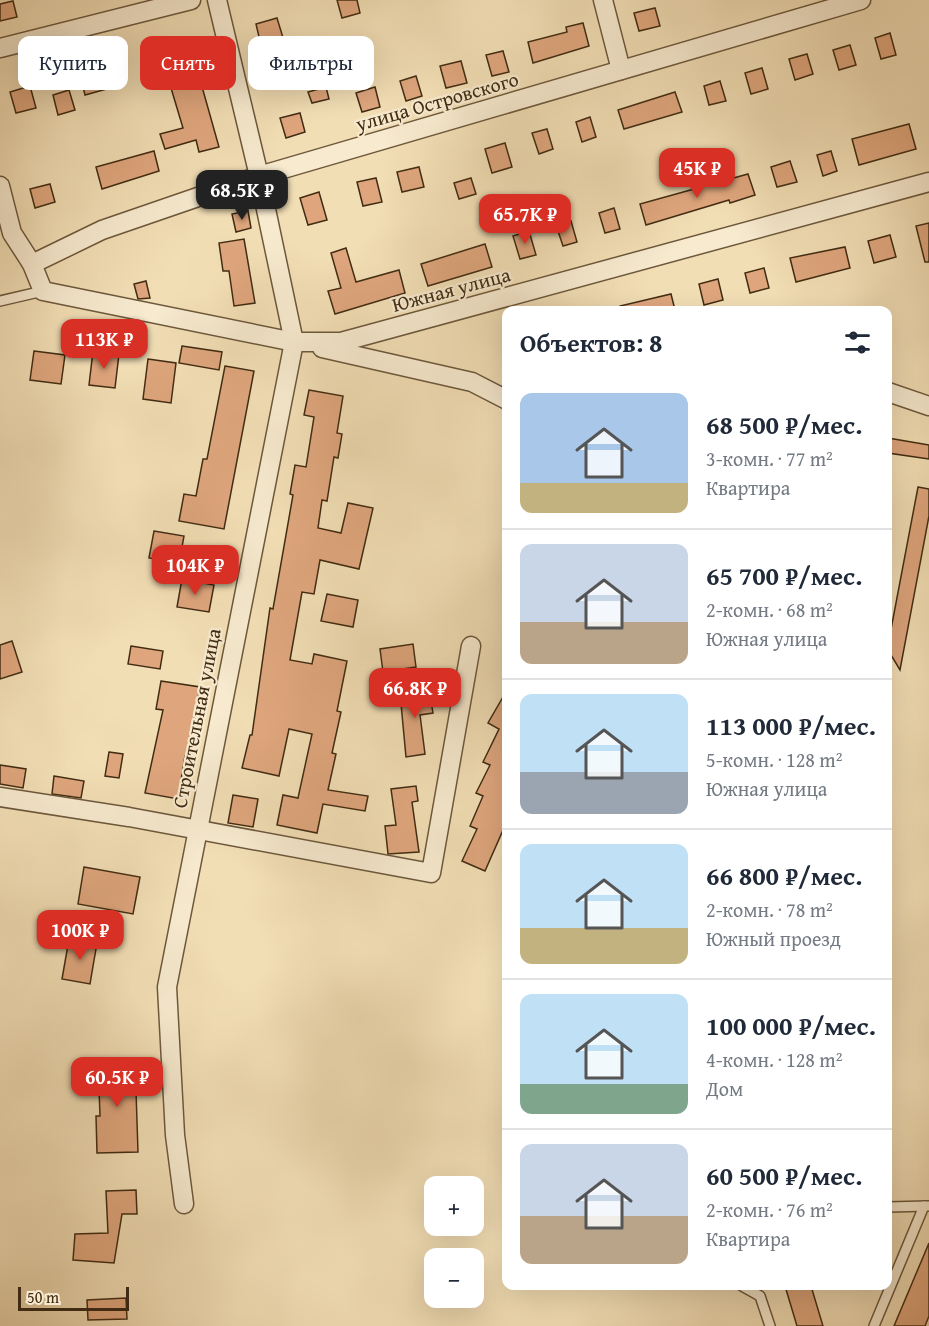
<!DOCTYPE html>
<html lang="ru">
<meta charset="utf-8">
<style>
body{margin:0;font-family:"Gentium Book Plus",serif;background:#f2f2f3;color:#1f2937;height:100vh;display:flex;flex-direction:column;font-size:22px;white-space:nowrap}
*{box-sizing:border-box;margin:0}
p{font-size:20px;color:#747a83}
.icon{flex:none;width:33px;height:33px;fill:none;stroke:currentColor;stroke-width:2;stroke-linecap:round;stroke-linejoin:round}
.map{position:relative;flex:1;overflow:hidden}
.side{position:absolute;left:502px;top:306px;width:390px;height:984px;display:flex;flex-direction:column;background:#fff;border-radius:12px;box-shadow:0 6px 24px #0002}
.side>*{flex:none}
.hud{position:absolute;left:18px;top:36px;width:394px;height:54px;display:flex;gap:12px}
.buttons{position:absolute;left:424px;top:1176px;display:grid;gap:12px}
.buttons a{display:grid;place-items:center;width:60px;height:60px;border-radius:12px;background:#fff;box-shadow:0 6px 24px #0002;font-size:30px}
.scale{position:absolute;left:18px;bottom:15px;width:111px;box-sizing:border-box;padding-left:6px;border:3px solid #412c13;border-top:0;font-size:16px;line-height:21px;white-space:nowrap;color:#412c13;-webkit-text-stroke:4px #f7eacf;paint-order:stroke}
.price{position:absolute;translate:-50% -51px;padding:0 14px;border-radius:12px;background:#d93025;color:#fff;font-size:20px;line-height:39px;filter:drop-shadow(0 2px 3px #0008)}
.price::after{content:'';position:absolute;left:50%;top:36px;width:18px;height:14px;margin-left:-9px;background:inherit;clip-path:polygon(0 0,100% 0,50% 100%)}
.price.active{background:#222;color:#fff}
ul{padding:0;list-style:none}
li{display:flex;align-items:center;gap:18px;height:150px;padding:0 18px}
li+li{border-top:2px solid #e0e1e3}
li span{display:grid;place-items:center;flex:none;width:168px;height:120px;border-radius:12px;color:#555}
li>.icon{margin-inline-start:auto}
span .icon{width:72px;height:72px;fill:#fffc;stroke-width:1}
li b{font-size:26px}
h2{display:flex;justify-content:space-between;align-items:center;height:72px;padding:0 18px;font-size:26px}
.pill{padding:0 21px;border-radius:12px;background:#fff;box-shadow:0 6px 24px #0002;font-size:21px;line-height:54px}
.pill.active{background:#d93025;color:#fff}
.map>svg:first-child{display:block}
.building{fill:#dfa67d;stroke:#412c13;stroke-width:1.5}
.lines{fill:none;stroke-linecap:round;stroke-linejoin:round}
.lane-casing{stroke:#6d583c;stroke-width:12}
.street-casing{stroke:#6d583c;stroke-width:21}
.lane{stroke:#f7eacf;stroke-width:9}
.street{stroke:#f7eacf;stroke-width:18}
.labels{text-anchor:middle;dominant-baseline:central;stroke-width:4.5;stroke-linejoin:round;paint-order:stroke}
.street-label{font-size:20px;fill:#412c13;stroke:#f7eacf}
</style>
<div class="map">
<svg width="929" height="1326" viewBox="0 0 929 1326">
<rect width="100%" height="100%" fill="#f2deb5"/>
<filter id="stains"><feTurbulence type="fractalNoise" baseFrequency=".00333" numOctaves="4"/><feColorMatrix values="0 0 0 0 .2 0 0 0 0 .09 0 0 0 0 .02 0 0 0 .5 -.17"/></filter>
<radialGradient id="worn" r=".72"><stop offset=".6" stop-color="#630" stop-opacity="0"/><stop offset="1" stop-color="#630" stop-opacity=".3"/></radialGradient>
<!-- building -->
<g class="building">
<polygon points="337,0 357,0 360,13 342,18"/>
<polygon points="13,1 17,17 0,21 0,4"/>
<polygon points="655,8 660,26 639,31 634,13"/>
<polygon points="277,18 294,74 269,80 256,24"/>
<polygon points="583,23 589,46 533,63 528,42 567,32 566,27"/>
<polygon points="890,33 896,55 881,59 875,38"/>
<polygon points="192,43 199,68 197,69 219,147 199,152 196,140 165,149 160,134 183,128 171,88 179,86 169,50"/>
<polygon points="850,45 856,65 839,70 833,50"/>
<polygon points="503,51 509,72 492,76 486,55"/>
<polygon points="807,54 813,74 795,80 789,59"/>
<polygon points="461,61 467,83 446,88 440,66"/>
<polygon points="108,67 114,87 85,95 80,74"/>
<polygon points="762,68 768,89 751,94 745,73"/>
<polygon points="416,76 422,96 406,101 400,81"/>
<polygon points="720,81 726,101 709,105 704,86"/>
<polygon points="30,86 36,108 16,113 10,92"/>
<polygon points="326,87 329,99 312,103 308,92"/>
<polygon points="375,87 380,107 362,112 356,93"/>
<polygon points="69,90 75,110 58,115 53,95"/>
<polygon points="675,92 682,112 624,129 618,110"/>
<polygon points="300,113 305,132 286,138 280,118"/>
<polygon points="590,117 596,137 582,142 576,122"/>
<polygon points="909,124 916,149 859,165 852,139"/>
<polygon points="547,129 553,149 539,154 532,133"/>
<polygon points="505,143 512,167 492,173 485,149"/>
<polygon points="154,151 159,171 102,189 96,167"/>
<polygon points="831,151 837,171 823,176 817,155"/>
<polygon points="790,161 797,182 777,187 771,167"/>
<polygon points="419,167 424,187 402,192 397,172"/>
<polygon points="748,174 755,195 730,203 729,200 646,225 640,204"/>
<polygon points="376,178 382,202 363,206 357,182"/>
<polygon points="471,178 476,194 459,199 454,183"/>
<polygon points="50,184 55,202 35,208 30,189"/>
<polygon points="319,192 327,220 308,225 300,198"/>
<polygon points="614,208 620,229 605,233 599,213"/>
<polygon points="248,211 251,228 236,232 232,214"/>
<polygon points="571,221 577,242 563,246 556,225"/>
<polygon points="929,223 929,262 925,262 916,226"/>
<polygon points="529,231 536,255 520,259 513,236"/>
<polygon points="890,235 896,257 874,263 868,241"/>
<polygon points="244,239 255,303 234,306 229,271 223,271 219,243"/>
<polygon points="485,244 492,267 428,286 421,264"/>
<polygon points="845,247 850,268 796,282 790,258"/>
<polygon points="346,248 356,282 399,270 405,293 335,314 328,291 341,288 331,253"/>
<polygon points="764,268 769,288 750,293 745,273"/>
<polygon points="718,279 723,300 704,305 699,284"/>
<polygon points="146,281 150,298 138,299 134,284"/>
<polygon points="671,294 675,310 621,310 620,306"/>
<polygon points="182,346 222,352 219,370 179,363"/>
<polygon points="34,351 65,355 61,384 30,380"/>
<polygon points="93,351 119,354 115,388 89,385"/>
<polygon points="148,359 176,363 171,403 143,399"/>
<polygon points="225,366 254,371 224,529 179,521 184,494 196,496 203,459 207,459"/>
<polygon points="309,390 343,396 337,433 342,434 338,458 334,457 327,501 322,500 318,528 341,533 348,503 373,508 359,569 320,560 314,594 302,592 290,660 312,664 314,654 347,661 337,711 341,712 332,753 336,754 328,790 368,796 365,811 323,804 317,833 277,825 283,795 298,798 312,734 289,729 279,776 242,768 250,735 252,735 270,608 273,609 293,495 290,494 295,465 306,467 314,417 304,415"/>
<polygon points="888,438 929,445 929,459 888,453"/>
<polygon points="918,487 929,489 929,516 900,670 888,650 888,645"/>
<polygon points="154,531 184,536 179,563 149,558"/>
<polygon points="182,579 214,585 209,612 177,607"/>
<polygon points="327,594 358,600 353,627 321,621"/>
<polygon points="12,641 22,672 0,679 0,645"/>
<polygon points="413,644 416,667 383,672 380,649"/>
<polygon points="131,646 163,651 160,669 128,664"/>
<polygon points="161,681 200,687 188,757 185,756 178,799 145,793 163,710 156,709"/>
<polygon points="429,688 433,713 420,715 425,754 406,757 400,693"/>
<polygon points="507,690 507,771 503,780 507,782 507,821 485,871 462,861 477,829 470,826 483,796 476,793 490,765 483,762 499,729 488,723"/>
<polygon points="109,752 123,754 119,778 105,776"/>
<polygon points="0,765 26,769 23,788 0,784"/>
<polygon points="54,776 84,781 81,798 52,794"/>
<polygon points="416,786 418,801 412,802 419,852 388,854 385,826 396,825 391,789"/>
<polygon points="233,795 258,799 253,827 228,823"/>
<polygon points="84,867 140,877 133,914 78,904"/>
<polygon points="69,939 97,943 90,984 62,979"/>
<polygon points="135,1060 138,1152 97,1153 96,1116 100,1116 98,1061"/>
<polygon points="136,1190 137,1214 122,1214 114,1263 73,1260 75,1234 108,1233 106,1191"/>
<polygon points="929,1243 929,1316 925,1326 894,1326"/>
<polygon points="785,1286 811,1286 823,1326 797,1326"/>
<polygon points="126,1298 127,1319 88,1320 87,1300"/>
</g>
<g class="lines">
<defs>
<g id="lane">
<polyline points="0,301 43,291"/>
<polyline points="888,1207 928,1206"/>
<polyline points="742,1286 760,1296 770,1326"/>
<polyline points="874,1326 924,1206"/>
</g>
<g id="street">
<polyline points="603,0 621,70"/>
<polyline points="0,48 191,0"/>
<polyline points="0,186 12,233 32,264 43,291 294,342 341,342 929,182"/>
<polyline points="32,264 102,230 259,176 861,0"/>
<polyline points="322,348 472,382 507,400"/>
<polyline points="888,392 929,406"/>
<polyline points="0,797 129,817 431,873 471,646"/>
<polyline points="184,1204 175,1135 167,987 294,342 259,176 217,0"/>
</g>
</defs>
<!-- lane casing -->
<use href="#lane" class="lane-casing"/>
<!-- street casing -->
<use href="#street" class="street-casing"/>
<!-- lane -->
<use href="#lane" class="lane"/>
<!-- street -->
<use href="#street" class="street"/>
</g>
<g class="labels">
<!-- street labels -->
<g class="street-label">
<text transform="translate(437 101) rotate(-16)">улица Островского</text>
<text transform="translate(451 289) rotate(-15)">Южная улица</text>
<text transform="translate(196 718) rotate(-79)">Строительная улица</text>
</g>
</g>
<rect width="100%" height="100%" filter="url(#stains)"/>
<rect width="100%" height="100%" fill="url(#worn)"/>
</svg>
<div class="buttons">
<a>+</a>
<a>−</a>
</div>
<div class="scale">50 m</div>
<b class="price" style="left:697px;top:199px">45K ₽</b>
<b class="price active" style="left:242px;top:221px">68.5K ₽</b>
<b class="price" style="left:525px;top:245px">65.7K ₽</b>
<b class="price" style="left:104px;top:370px">113K ₽</b>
<b class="price" style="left:195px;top:596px">104K ₽</b>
<b class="price" style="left:415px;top:719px">66.8K ₽</b>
<b class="price" style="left:80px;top:961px">100K ₽</b>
<b class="price" style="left:117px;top:1108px">60.5K ₽</b>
<div class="hud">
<a class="pill">Купить</a>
<a class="pill active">Снять</a>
<a class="pill">Фильтры</a>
</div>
<section class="side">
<h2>Объектов: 8<svg class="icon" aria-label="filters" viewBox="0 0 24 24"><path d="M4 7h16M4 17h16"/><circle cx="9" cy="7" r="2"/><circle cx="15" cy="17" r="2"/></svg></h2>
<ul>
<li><span style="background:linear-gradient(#a9c7e8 75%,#c2b280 0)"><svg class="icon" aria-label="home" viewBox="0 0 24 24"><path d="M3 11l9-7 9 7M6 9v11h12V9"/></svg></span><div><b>68 500 ₽/мес.</b><p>3-комн. · 77 m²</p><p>Квартира</p></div></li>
<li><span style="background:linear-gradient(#c9d6e8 65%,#b9a48a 0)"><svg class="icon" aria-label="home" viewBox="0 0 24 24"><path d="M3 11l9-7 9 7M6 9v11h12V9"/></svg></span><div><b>65 700 ₽/мес.</b><p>2-комн. · 68 m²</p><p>Южная улица</p></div></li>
<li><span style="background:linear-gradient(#bfe0f5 65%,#9aa5b1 0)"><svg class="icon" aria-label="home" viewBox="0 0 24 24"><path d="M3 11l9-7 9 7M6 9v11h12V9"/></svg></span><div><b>113 000 ₽/мес.</b><p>5-комн. · 128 m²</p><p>Южная улица</p></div></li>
<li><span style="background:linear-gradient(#bfe0f5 70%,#c2b280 0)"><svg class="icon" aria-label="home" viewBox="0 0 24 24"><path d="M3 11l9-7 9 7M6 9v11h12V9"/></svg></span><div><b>66 800 ₽/мес.</b><p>2-комн. · 78 m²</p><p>Южный проезд</p></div></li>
<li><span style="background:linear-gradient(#bfe0f5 75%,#7fa58c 0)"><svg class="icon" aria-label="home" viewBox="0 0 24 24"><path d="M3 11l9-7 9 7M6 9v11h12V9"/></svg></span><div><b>100 000 ₽/мес.</b><p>4-комн. · 128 m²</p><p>Дом</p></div></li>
<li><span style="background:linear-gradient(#c9d6e8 60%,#b9a48a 0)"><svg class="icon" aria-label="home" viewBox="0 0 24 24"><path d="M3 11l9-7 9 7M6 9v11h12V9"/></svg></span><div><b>60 500 ₽/мес.</b><p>2-комн. · 76 m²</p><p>Квартира</p></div></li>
</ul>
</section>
</div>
